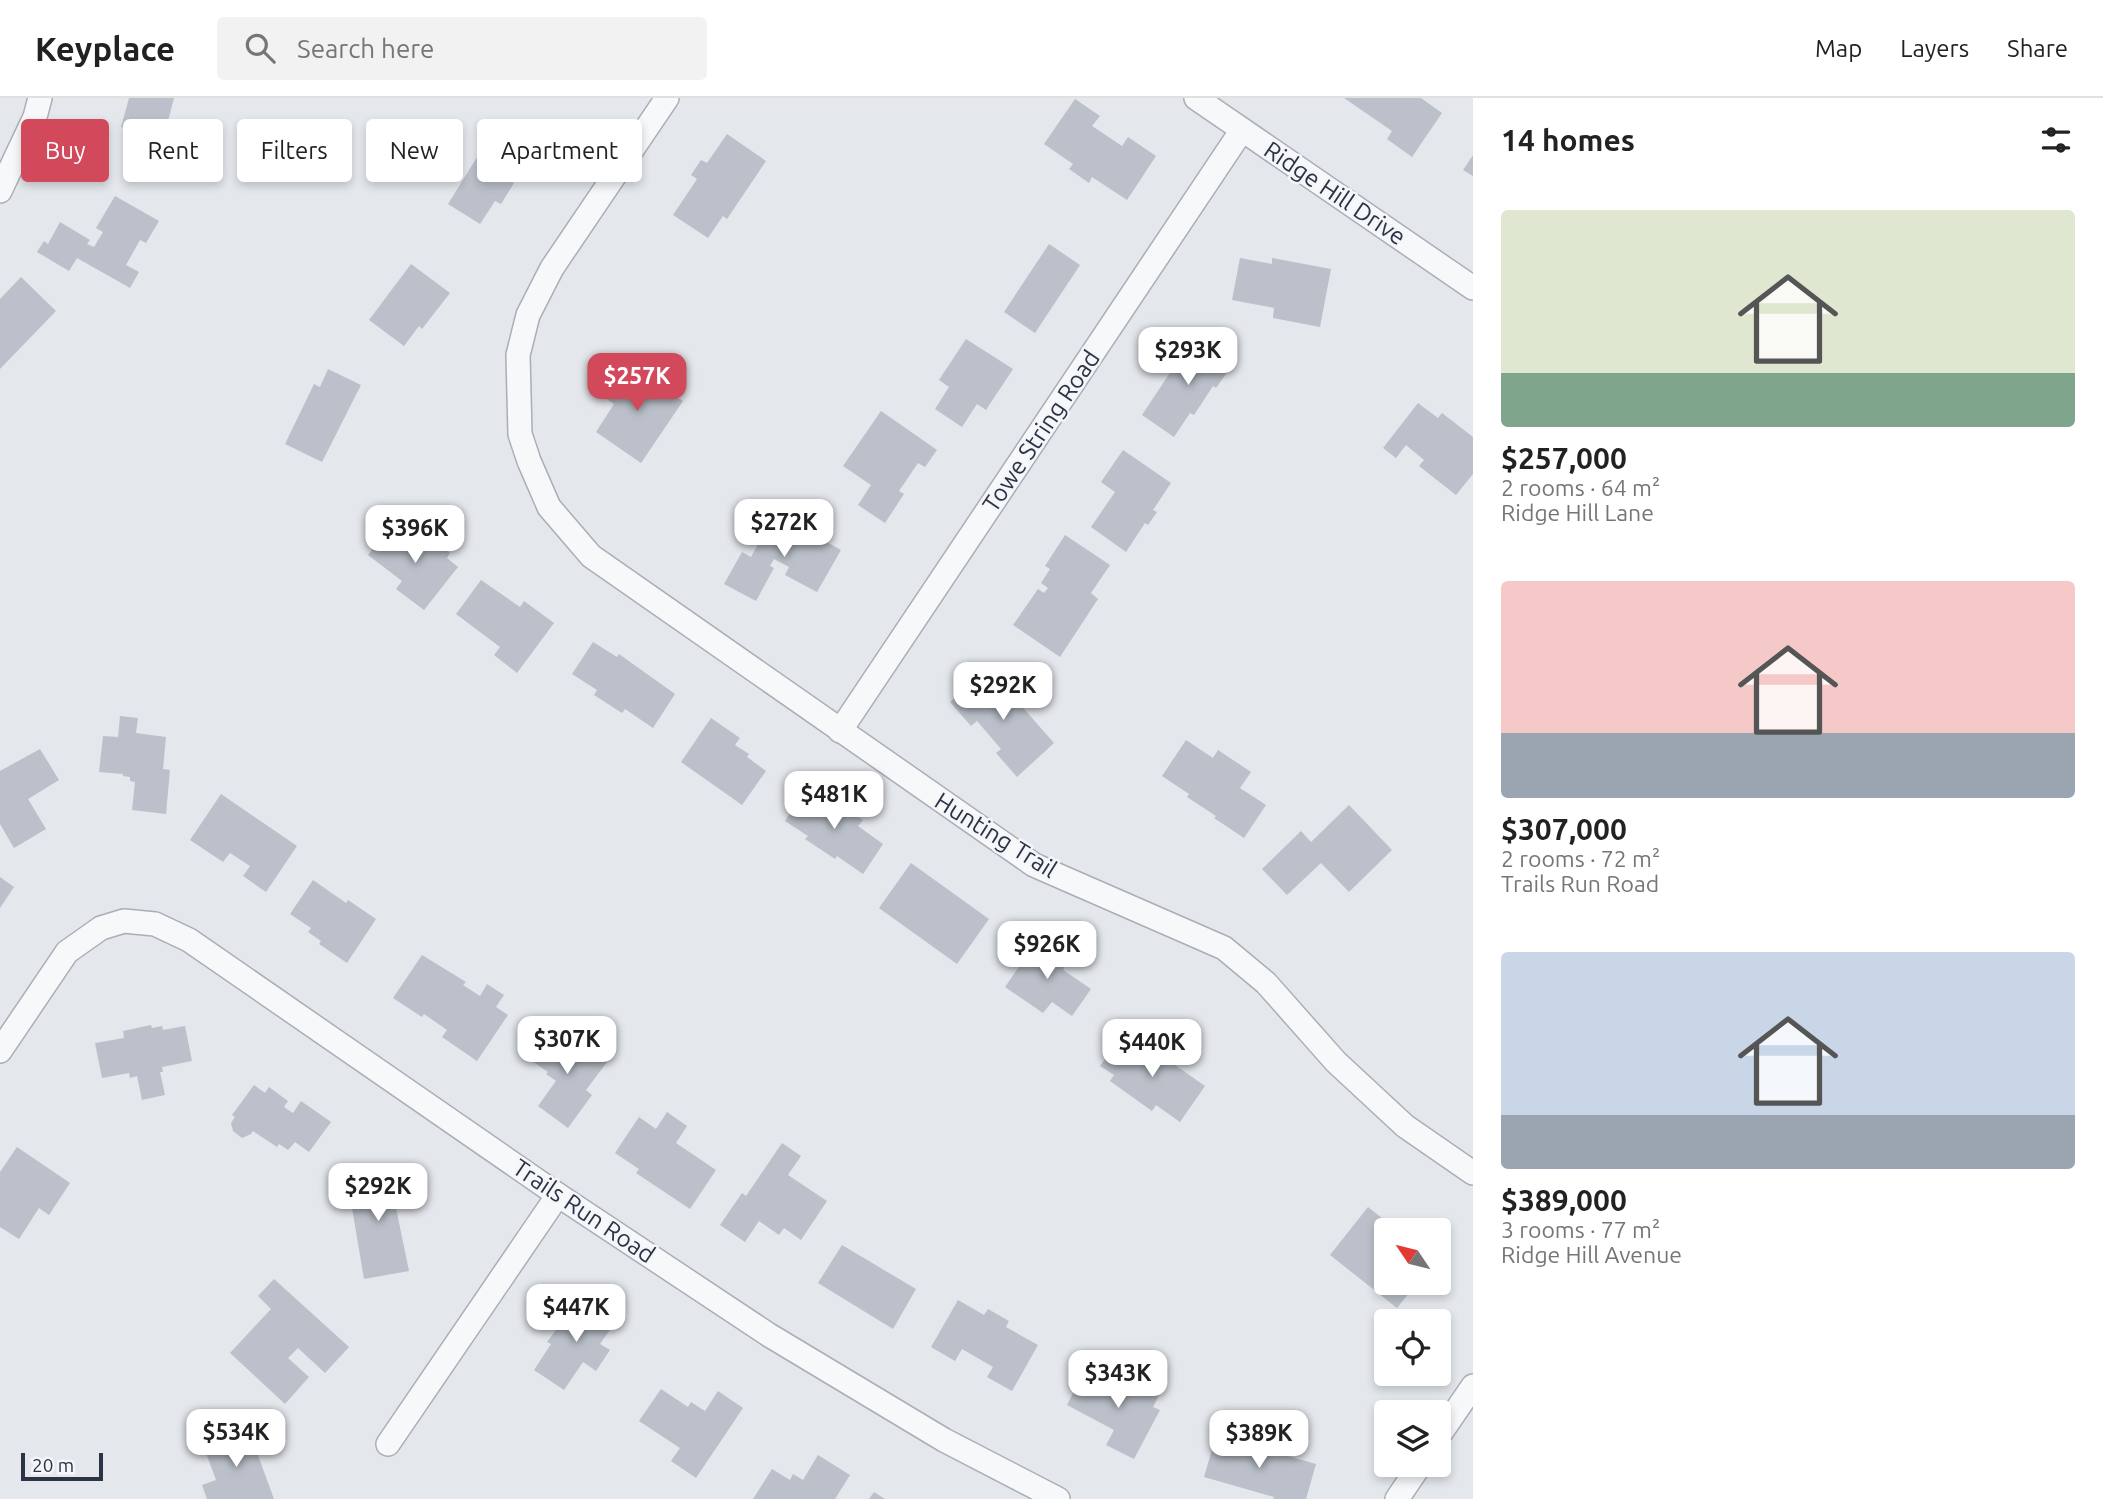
<!DOCTYPE html>
<meta charset="utf-8">
<style>
body{margin:0;font-family:Ubuntu,sans-serif;background:#f2f2f2;color:#222;height:100vh;display:flex;flex-direction:column;font-size:26px;white-space:nowrap}
*{box-sizing:border-box;margin:0}
p{font-size:23px;color:#767676}
.icon{flex:none;width:38px;height:38px;fill:none;stroke:currentColor;stroke-width:2;stroke-linecap:round;stroke-linejoin:round}
.map{position:relative;flex:1;overflow:hidden}
.sheet{display:flex;flex-direction:column;background:#fff;width:630px}
.sheet>*{flex:none}
.banner{position:absolute;left:21px;top:21px;width:665px;height:63px;display:flex;gap:14px}
.needle{width:46px;rotate:305deg}
.buttons{position:absolute;left:1374px;top:1120px;display:grid;gap:14px}
.buttons a{display:grid;place-items:center;width:77px;height:77px;border-radius:7px;background:#fff;box-shadow:0 4px 10px #0003;font-size:35px}
.scale{position:absolute;left:21px;bottom:18px;width:82px;box-sizing:border-box;padding-left:7px;border:4px solid #2b3445;border-top:0;font-size:19px;line-height:24px;white-space:nowrap;color:#2b3445;-webkit-text-stroke:5px #f4f6f9;paint-order:stroke}
.price{position:absolute;translate:-50% -60px;padding:0 16px;border-radius:14px;background:#fff;color:#222;font-size:23px;line-height:46px;filter:drop-shadow(0 2px 4px #0008)}
.price::after{content:'';position:absolute;left:50%;top:42px;width:21px;height:16px;margin-left:-10px;background:inherit;clip-path:polygon(0 0,100% 0,50% 100%)}
.price.current{background:#d1495b;color:#fff}
ul{padding:0;list-style:none}
li{display:grid;align-content:center;gap:14px;height:371px;padding:0 28px}
li span{display:grid;place-items:center;height:217px;border-radius:7px;color:#555}
li>.icon{margin-inline-start:auto}
span .icon{width:126px;height:126px;fill:#fffc;stroke-width:1}
li b{font-size:30px}
h2{display:flex;justify-content:space-between;align-items:center;height:84px;padding:0 28px;font-size:30px}
.chip{padding:0 24px;border-radius:7px;background:#fff;box-shadow:0 4px 10px #0003;font-size:24px;line-height:63px}
.chip.current{background:#d1495b;color:#fff}
header{display:flex;align-items:center;gap:42px;box-sizing:border-box;height:98px;padding:0 35px;background:#fff;border-bottom:2px solid #e0e0e0}
header strong{font-size:33px}
nav{display:flex;gap:38px;margin-inline-start:auto;font-size:24px}
.search{width:490px;height:63px;background:#f2f2f2;display:flex;align-items:center;gap:18px;box-sizing:border-box;padding:0 24px;border-radius:7px;color:#767676;font-size:26px}
main{display:flex;flex:1;min-height:0}
.map>svg:first-child{display:block}
.building{fill:#bbc0ca}
.lines{fill:none;stroke-linecap:round;stroke-linejoin:round}
.minor-casing{stroke:#a9aeb7;stroke-width:26}
.minor{stroke:#f7f8fa;stroke-width:23}
.labels{text-anchor:middle;dominant-baseline:central;stroke-width:5;stroke-linejoin:round;paint-order:stroke}
.street-label{font-size:24px;fill:#2b3445;stroke:#f4f6f9}
</style>
<header>
<strong>Keyplace</strong>
<div class="search"><svg class="icon" aria-label="search" viewBox="0 0 24 24"><circle cx="10" cy="10" r="6"/><path d="M15 15l6 6"/></svg>Search here</div>
<nav><a>Map</a><a>Layers</a><a>Share</a></nav>
</header>
<main>
<div class="map">
<svg width="1473" height="1401" viewBox="0 0 1473 1401">
<rect width="100%" height="100%" fill="#e4e7ec"/>
<!-- building -->
<g class="building">
<polygon points="129,0 174,0 156,69 124,61 131,32 121,29"/>
<polygon points="1344,0 1421,0 1442,15 1412,59 1387,41 1392,33"/>
<polygon points="1075,1 1100,18 1092,28 1122,48 1128,39 1156,58 1127,102 1092,79 1089,85 1069,71 1073,66 1044,46"/>
<polygon points="497,27 547,55 531,81 510,69 504,79 514,85 501,106 495,103 480,126 448,106"/>
<polygon points="727,36 766,63 727,121 723,118 708,140 673,117 697,81 691,77 701,62 707,65"/>
<polygon points="1473,57 1473,78 1463,72"/>
<polygon points="115,98 159,123 146,145 140,142 126,167 139,174 130,190 77,160 69,173 37,154 44,143 48,146 60,124 90,142 87,146 94,149 103,134 96,130"/>
<polygon points="1049,146 1080,167 1035,235 1004,214"/>
<polygon points="1240,160 1272,166 1272,160 1331,171 1320,229 1273,220 1274,210 1232,202"/>
<polygon points="411,166 450,195 422,231 419,228 404,248 369,222"/>
<polygon points="21,179 56,213 0,271 0,201"/>
<polygon points="1204,240 1236,262 1216,290 1213,288 1194,317 1190,315 1174,339 1142,317 1179,261 1187,266"/>
<polygon points="966,241 1013,271 986,312 977,306 962,329 935,311 949,289 939,282"/>
<polygon points="627,265 683,303 641,365 596,334 614,306 604,299"/>
<polygon points="328,271 361,287 322,364 285,346 314,286 320,289"/>
<polygon points="1418,305 1438,320 1442,315 1473,339 1473,376 1456,397 1419,368 1424,362 1406,347 1396,360 1383,350"/>
<polygon points="881,313 937,352 925,369 918,365 899,393 904,396 885,425 858,407 871,387 843,368"/>
<polygon points="1123,352 1171,385 1153,412 1157,414 1148,427 1145,425 1126,454 1091,429 1115,394 1101,384"/>
<polygon points="775,415 841,452 817,494 785,477 789,469 774,461 770,468 774,470 756,503 724,486 742,454 751,459"/>
<polygon points="390,428 413,445 422,434 450,455 447,460 458,469 424,512 396,491 402,483 368,457"/>
<polygon points="1065,437 1110,467 1091,495 1098,501 1060,559 1013,527 1038,491 1044,495 1048,490 1041,485 1050,471 1045,468"/>
<polygon points="481,482 520,509 524,503 554,525 517,575 494,557 500,549 456,516"/>
<polygon points="593,544 617,559 619,556 675,596 653,630 625,611 622,615 594,597 597,592 572,576"/>
<polygon points="988,570 1054,645 1017,679 996,655 1001,651 977,623 971,628 950,604"/>
<polygon points="120,618 138,620 136,635 166,639 163,671 170,672 166,716 132,712 135,684 130,683 130,679 123,678 123,676 99,674 103,638 118,639"/>
<polygon points="711,620 740,640 735,647 749,656 747,659 766,673 742,707 681,664"/>
<polygon points="1186,642 1213,660 1218,652 1251,674 1240,690 1266,707 1244,740 1214,720 1216,718 1187,699 1189,696 1162,678"/>
<polygon points="40,651 59,682 28,701 46,731 14,750 0,726 0,673"/>
<polygon points="806,691 829,706 832,701 863,722 858,728 883,746 863,776 837,758 835,761 805,741 808,738 785,723"/>
<polygon points="221,696 297,748 266,794 243,778 250,768 230,755 223,764 190,742"/>
<polygon points="1349,707 1392,752 1349,794 1321,765 1287,797 1262,771 1301,733 1311,744"/>
<polygon points="911,765 989,821 957,866 879,810"/>
<polygon points="0,779 14,789 0,810"/>
<polygon points="313,782 346,805 348,802 376,821 347,865 319,846 321,843 308,834 311,830 290,816"/>
<polygon points="1038,841 1069,862 1063,872 1091,891 1072,918 1052,904 1043,915 1005,889"/>
<polygon points="422,857 466,884 463,887 480,898 487,886 504,897 496,909 508,917 477,963 442,939 447,932 424,916 422,919 393,900"/>
<polygon points="151,927 152,930 162,928 163,932 185,928 192,963 162,969 163,974 160,974 165,997 142,1002 137,978 130,980 129,975 102,980 95,945 124,940 123,933"/>
<polygon points="551,931 575,949 578,943 607,964 586,992 592,997 568,1030 538,1008 556,983 546,976 548,974 529,961"/>
<polygon points="1121,939 1134,948 1139,942 1205,988 1180,1024 1156,1007 1152,1013 1110,983 1114,977 1100,968"/>
<polygon points="254,987 265,995 269,989 288,1003 284,1009 293,1015 301,1003 331,1024 309,1054 295,1044 288,1052 279,1046 277,1049 253,1033 251,1036 242,1040 233,1033 231,1025 235,1019 232,1017"/>
<polygon points="667,1014 687,1028 676,1045 716,1072 690,1111 636,1075 639,1071 615,1055 639,1019 656,1031"/>
<polygon points="782,1045 801,1058 788,1077 827,1103 801,1142 784,1130 779,1137 759,1123 745,1144 720,1127 742,1095 746,1098"/>
<polygon points="17,1049 70,1085 49,1117 39,1110 19,1141 0,1129 0,1074"/>
<polygon points="398,1071 404,1104 395,1105 409,1173 364,1181 347,1080"/>
<polygon points="1368,1109 1397,1132 1386,1132 1386,1185 1417,1185 1397,1210 1330,1157"/>
<polygon points="842,1147 916,1191 893,1231 818,1185"/>
<polygon points="274,1181 349,1249 325,1275 298,1250 288,1260 309,1279 285,1306 230,1255 271,1211 258,1198"/>
<polygon points="580,1199 616,1223 600,1246 610,1252 596,1273 583,1264 564,1292 534,1272 551,1246 547,1244"/>
<polygon points="958,1202 984,1217 988,1211 1009,1223 1006,1229 1038,1247 1012,1293 987,1279 993,1269 962,1251 955,1263 931,1249"/>
<polygon points="1084,1273 1131,1297 1140,1280 1162,1291 1153,1309 1160,1312 1134,1361 1106,1347 1114,1332 1067,1307"/>
<polygon points="661,1291 688,1309 691,1304 705,1313 718,1293 743,1310 696,1380 671,1363 680,1350 639,1323"/>
<polygon points="248,1330 274,1401 207,1401 202,1387 216,1382 203,1347"/>
<polygon points="1216,1338 1316,1366 1306,1401 1273,1401 1274,1399 1204,1379"/>
<polygon points="818,1357 850,1377 835,1401 753,1401 772,1371 790,1382 793,1376 803,1382"/>
<polygon points="874,1394 885,1401 869,1401"/>
</g>
<g class="lines">
<defs>
<g id="minor">
<polyline points="667,0 552,170 528,217 518,257 520,336 529,363 549,409 591,458 1034,767 1224,850 1266,885 1336,964 1405,1028 1473,1075"/>
<polyline points="1196,0 1473,190"/>
<polyline points="0,93 35,19 40,0"/>
<polyline points="840,633 1242,32"/>
<polyline points="0,953 67,854 101,830 124,823 155,826 189,842 558,1097 769,1237 944,1342 1058,1401"/>
<polyline points="1438,1339 1473,1288"/>
<polyline points="388,1346 558,1097"/>
<polyline points="1397,1401 1420,1367"/>
</g>
</defs>
<!-- minor casing -->
<use href="#minor" class="minor-casing"/>
<!-- minor -->
<use href="#minor" class="minor"/>
</g>
<g class="labels">
<!-- street labels -->
<g class="street-label">
<text transform="translate(1335 95) rotate(34)">Ridge Hill Drive</text>
<text transform="translate(1041 333) rotate(-56)">Towe String Road</text>
<text transform="translate(996 737) rotate(32)">Hunting Trail</text>
<text transform="translate(584 1113) rotate(34)">Trails Run Road</text>
</g>
</g>
</svg>
<div class="buttons">
<a><svg class="needle" viewBox="-14 -14 28 28"><path d="M0-13l5 13h-10z" fill="#e53935"/><path d="M0 13l5-13h-10z" fill="#767676"/></svg></a>
<a><svg class="icon" aria-label="locate" viewBox="0 0 24 24"><circle cx="12" cy="12" r="6"/><path d="M12 2v4M12 18v4M2 12h4M18 12h4"/></svg></a>
<a><svg class="icon" aria-label="layers" viewBox="0 0 24 24"><path d="M12 4l9 5-9 5-9-5zM3 14l9 5 9-5"/></svg></a>
</div>
<div class="scale">20 m</div>
<b class="price" style="left:1188px;top:289px">$293K</b>
<b class="price current" style="left:637px;top:315px">$257K</b>
<b class="price" style="left:784px;top:461px">$272K</b>
<b class="price" style="left:415px;top:467px">$396K</b>
<b class="price" style="left:1003px;top:624px">$292K</b>
<b class="price" style="left:834px;top:733px">$481K</b>
<b class="price" style="left:1047px;top:883px">$926K</b>
<b class="price" style="left:567px;top:978px">$307K</b>
<b class="price" style="left:1152px;top:981px">$440K</b>
<b class="price" style="left:378px;top:1125px">$292K</b>
<b class="price" style="left:576px;top:1246px">$447K</b>
<b class="price" style="left:1118px;top:1312px">$343K</b>
<b class="price" style="left:236px;top:1371px">$534K</b>
<b class="price" style="left:1259px;top:1372px">$389K</b>
<div class="banner">
<a class="chip current">Buy</a>
<a class="chip">Rent</a>
<a class="chip">Filters</a>
<a class="chip">New</a>
<a class="chip">Apartment</a>
</div>
</div>
<section class="sheet">
<h2>14 homes<svg class="icon" aria-label="filters" viewBox="0 0 24 24"><path d="M4 7h16M4 17h16"/><circle cx="9" cy="7" r="2"/><circle cx="15" cy="17" r="2"/></svg></h2>
<ul>
<li><span style="background:linear-gradient(#dfe7d0 75%,#7fa58c 0)"><svg class="icon" aria-label="home" viewBox="0 0 24 24"><path d="M3 11l9-7 9 7M6 9v11h12V9"/></svg></span><div><b>$257,000</b><p>2 rooms · 64 m²</p><p>Ridge Hill Lane</p></div></li>
<li><span style="background:linear-gradient(#f6c9c9 70%,#9aa5b1 0)"><svg class="icon" aria-label="home" viewBox="0 0 24 24"><path d="M3 11l9-7 9 7M6 9v11h12V9"/></svg></span><div><b>$307,000</b><p>2 rooms · 72 m²</p><p>Trails Run Road</p></div></li>
<li><span style="background:linear-gradient(#c9d6e8 75%,#9aa5b1 0)"><svg class="icon" aria-label="home" viewBox="0 0 24 24"><path d="M3 11l9-7 9 7M6 9v11h12V9"/></svg></span><div><b>$389,000</b><p>3 rooms · 77 m²</p><p>Ridge Hill Avenue</p></div></li>
</ul>
</section>
</main>
